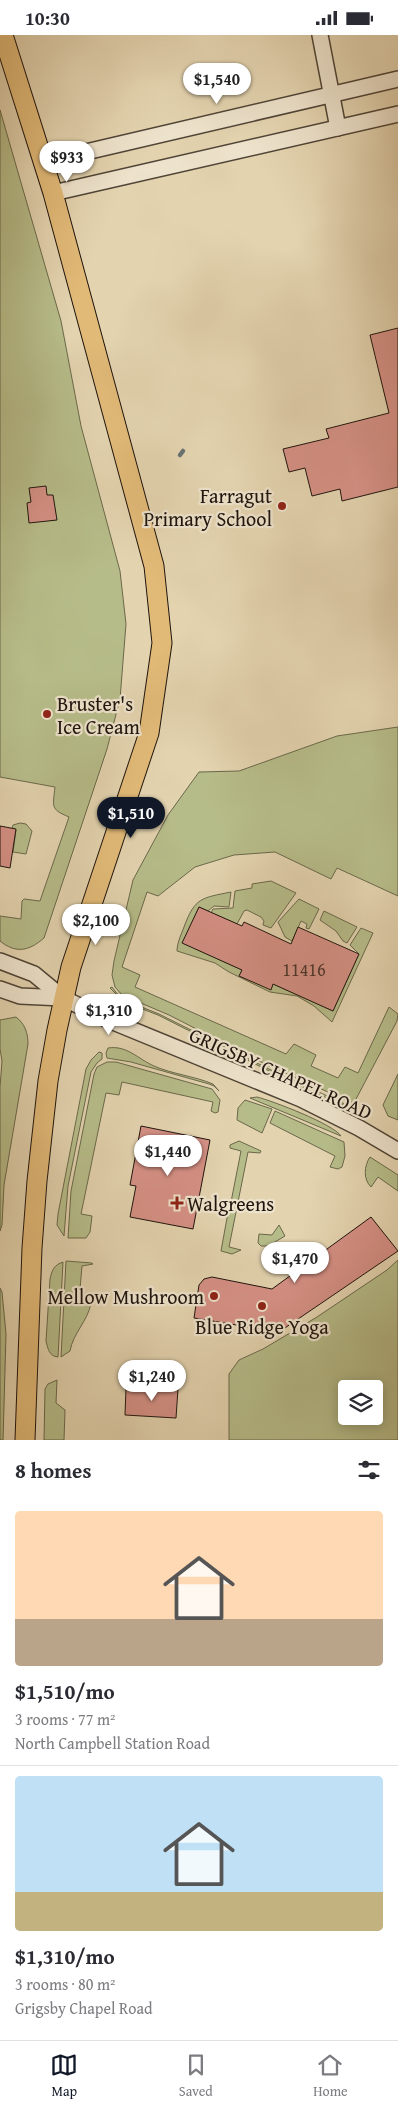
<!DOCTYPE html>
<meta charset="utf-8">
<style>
body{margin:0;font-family:"Gentium Book Plus",serif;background:#f7f7f7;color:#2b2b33;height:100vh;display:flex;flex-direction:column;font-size:19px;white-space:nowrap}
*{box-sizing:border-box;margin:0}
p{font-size:16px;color:#7c7c81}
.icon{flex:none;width:28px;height:28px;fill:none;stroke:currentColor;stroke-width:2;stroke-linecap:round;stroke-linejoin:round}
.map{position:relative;height:1405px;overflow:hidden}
.panel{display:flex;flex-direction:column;background:#fff;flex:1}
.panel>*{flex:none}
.buttons{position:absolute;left:338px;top:1345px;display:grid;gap:10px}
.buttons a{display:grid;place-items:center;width:45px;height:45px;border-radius:5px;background:#fff;box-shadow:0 2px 12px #0003;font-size:25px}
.price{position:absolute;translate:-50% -42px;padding:0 11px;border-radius:18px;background:#fff;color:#222;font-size:16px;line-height:32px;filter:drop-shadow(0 1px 2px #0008)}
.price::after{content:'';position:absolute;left:50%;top:30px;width:15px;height:11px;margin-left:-8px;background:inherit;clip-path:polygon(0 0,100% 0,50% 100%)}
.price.selected{background:#111827;color:#fff}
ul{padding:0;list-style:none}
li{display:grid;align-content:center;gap:10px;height:265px;padding:0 15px}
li+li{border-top:1px solid #e1e1e2}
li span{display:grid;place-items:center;height:155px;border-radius:5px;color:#555}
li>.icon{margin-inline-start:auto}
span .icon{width:90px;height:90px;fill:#fffc;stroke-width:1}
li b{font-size:21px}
h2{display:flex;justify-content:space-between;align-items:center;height:60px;padding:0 15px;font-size:21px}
.status{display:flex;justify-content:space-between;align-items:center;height:35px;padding:0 25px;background:#fff;direction:ltr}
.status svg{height:14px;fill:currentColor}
.menu{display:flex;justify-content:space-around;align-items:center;height:70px;border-top:1px solid #e1e1e2;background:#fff;font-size:14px;color:#7c7c81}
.menu a{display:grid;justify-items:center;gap:2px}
.menu .selected{color:#111827}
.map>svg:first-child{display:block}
.green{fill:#b6bc89;stroke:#6a684b;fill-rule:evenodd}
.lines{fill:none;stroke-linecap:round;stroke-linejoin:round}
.stream{stroke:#697473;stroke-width:4.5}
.building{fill:#d59085;stroke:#1e140d}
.minor-casing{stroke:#4f4436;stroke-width:18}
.major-casing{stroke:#1e140d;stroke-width:21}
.minor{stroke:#ede2cb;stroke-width:15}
.major{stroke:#e2ba78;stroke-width:19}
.poi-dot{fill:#8f2418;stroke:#ede2cb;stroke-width:2}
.labels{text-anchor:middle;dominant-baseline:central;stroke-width:4.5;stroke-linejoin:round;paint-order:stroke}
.number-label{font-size:18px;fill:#4c332b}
.poi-label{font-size:20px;fill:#1e140d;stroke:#ede2cb;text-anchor:end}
.street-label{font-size:20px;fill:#1e140d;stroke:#ede2cb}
</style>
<div class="status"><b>10:30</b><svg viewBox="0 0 49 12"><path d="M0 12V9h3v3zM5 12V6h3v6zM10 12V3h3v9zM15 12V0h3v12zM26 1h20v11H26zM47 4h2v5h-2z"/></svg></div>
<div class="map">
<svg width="398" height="1405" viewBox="0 0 398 1405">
<rect width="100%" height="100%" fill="#e3d3af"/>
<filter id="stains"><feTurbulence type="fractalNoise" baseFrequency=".004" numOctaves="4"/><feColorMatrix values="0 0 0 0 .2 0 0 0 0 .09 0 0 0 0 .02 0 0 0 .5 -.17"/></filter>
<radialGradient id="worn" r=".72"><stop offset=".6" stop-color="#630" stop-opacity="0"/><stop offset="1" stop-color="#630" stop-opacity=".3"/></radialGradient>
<!-- green -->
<g class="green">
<path d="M0,75L61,286L81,391L120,536L126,589L120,664L107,714L44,903C29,916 16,919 0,906V881L21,884L22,866L24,864L40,866L69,782C50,774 53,772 55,752L0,742Z"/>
<polygon points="398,692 398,861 337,833 331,844 275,817 234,820 195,832 158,861 147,857 122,932 140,940 135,952 286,1019 294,1009 316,1020 311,1031 338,1043 345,1032 358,1038 389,972 398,979 397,986 355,1066 353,1068 269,1031 169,980 122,960 115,952 112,940 114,926 133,845 168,780 199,737 239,736 337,701"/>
<polygon points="20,788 26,789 32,796 26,819 13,817 16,795 12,794 13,790"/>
<polygon points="271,846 296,858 271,893 263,890 264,886 261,882 247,875 244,876 237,889 211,878 213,874 233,873 235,856 252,853 252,849"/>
<path d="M231,857L229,872L214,871L208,876L199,872L183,908L242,935L240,940L271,954L273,949L333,976L359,919L350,910L361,893L373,898L332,987L314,971L297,961L270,957L229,937L215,928L177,916C177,908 181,900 184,892C195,862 202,863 231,857Z"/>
<polygon points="299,864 319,874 309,894 306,893 307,889 301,886 292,906 285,902 278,887"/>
<polygon points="324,876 357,892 347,908 343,906 336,896 320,885"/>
<polygon points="112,952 118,960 124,965 159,979 275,1037 347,1070 340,1069 275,1039 158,980 124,967 110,953"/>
<path d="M16,982C25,989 28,998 28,1009L4,1150L2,1190L0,1196V1052L2,1026L0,1014V985Z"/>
<path d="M108,1013C127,1010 138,1024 154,1031C172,1039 194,1041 213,1049L219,1056L214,1051L209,1049L131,1027L107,1023L106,1018Z"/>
<polygon points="99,1017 102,1018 102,1024 97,1028 91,1037 68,1151 64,1201 57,1190 58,1179 86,1034 91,1025"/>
<polygon points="107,1027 116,1027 212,1054 220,1065 218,1077 215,1078 211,1076 213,1067 122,1047 119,1060 106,1058 81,1179 92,1181 90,1197 86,1203 68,1203 71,1156 94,1039 97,1032"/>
<polygon points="398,1039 398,1085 388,1081 383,1070"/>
<path d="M257,1062C273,1066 333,1089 341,1101L250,1063Z"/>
<polygon points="245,1065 272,1074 262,1098 237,1085 238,1073"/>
<polygon points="275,1076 344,1107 345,1121 342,1132 338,1134 330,1132 335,1121 270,1088"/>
<polygon points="239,1106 261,1116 260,1118 248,1117 229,1212 241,1215 232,1219 221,1216 229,1172 218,1167 221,1165 231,1167 241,1116 230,1113 230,1110"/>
<path d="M370,1122L398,1140V1156L378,1142L371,1152C363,1144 364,1131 370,1122Z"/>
<polygon points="279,1190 285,1201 268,1211 261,1211 258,1208 259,1199 272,1200"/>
<path d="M398,1225V1405H229V1339L239,1325L263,1314L317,1282L387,1235ZM346,1354H374V1381H346Z"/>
<path d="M66,1226L92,1228L93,1229L82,1231L79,1266L91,1268C88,1286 73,1298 70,1316L61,1322Z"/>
<path d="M63,1227L58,1322C49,1321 48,1314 46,1306L50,1244C52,1235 54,1230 63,1227Z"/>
<polygon points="0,1253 2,1257 6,1299 3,1405 0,1405"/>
<polygon points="57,1345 56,1368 65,1375 64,1405 44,1405 45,1354 48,1349"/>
</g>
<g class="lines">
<!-- stream -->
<polyline class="stream" points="180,420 183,416"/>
</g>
<!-- building -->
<g class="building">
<polygon points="398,293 398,452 342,466 340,454 312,461 305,433 289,437 283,414 329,403 326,394 389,378 370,300"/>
<polygon points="46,451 47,460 53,460 57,485 29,488 27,468 31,467 29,453"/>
<polygon points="0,791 16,794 10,833 0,831"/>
<polygon points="199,872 242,891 244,887 291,909 298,892 359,919 333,976 273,949 271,955 239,941 242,935 182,908"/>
<polygon points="141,1091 210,1105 193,1194 130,1182 136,1151 130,1150"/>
<polygon points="371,1182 398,1216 279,1297 194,1283 199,1250 204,1244 212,1242 272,1254"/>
<polygon points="126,1353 178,1354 176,1383 125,1380"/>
</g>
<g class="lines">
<defs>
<g id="minor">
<polyline points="320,0 338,93"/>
<polyline points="43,127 398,44"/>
<polyline points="53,158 398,79"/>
<polyline points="0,926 34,939 63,963 106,984 301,1064 359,1093 398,1116"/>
<polyline points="0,954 20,961 63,963"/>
</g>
<polyline id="major" points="3,0 53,158 154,531 162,608 149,698 71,932 57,995 48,1046 37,1146 32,1213 25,1405"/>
</defs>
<!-- minor casing -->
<use href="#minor" class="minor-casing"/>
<!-- major casing -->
<use href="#major" class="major-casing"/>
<!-- minor -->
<use href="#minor" class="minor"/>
<!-- major -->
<use href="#major" class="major"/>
</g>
<!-- markers -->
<g class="poi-dot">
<circle cx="282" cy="471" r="5"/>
<circle cx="47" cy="679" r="5"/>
<path d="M174.5 1160.5h5v5h5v5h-5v5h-5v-5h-5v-5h5z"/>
<circle cx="214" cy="1261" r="5"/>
<circle cx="262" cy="1271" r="5"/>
</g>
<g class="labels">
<!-- number labels -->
<g class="number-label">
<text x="304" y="934">11416</text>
</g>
<!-- poi labels -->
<g class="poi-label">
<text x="272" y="460">Farragut<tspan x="272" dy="23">Primary School</tspan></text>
<text x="57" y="668" text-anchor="start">Bruster's<tspan x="57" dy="23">Ice Cream</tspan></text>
<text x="187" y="1168" text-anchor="start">Walgreens</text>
<text x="204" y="1261">Mellow Mushroom</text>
<text x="262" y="1291" text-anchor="middle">Blue Ridge Yoga</text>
</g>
<!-- street labels -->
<g class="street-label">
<text transform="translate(281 1038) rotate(24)">GRIGSBY CHAPEL ROAD</text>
</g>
</g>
<rect width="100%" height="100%" filter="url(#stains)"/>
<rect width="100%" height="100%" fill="url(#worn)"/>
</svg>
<div class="buttons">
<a><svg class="icon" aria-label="layers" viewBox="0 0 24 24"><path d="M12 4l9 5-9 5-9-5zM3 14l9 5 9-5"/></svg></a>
</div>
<b class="price" style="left:217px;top:70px">$1,540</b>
<b class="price" style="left:67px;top:148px">$933</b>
<b class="price selected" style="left:131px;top:804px">$1,510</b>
<b class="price" style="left:96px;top:911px">$2,100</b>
<b class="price" style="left:109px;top:1001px">$1,310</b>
<b class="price" style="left:168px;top:1142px">$1,440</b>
<b class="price" style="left:295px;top:1249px">$1,470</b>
<b class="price" style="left:152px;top:1367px">$1,240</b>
</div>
<section class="panel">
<h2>8 homes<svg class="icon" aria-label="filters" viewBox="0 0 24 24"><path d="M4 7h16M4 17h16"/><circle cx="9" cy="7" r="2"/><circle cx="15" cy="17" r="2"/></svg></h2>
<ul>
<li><span style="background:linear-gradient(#ffd9b3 70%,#b9a48a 0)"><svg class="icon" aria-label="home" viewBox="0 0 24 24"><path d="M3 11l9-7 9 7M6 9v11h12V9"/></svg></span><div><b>$1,510/mo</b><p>3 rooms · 77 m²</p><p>North Campbell Station Road</p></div></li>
<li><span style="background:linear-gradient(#bfe0f5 75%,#c2b280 0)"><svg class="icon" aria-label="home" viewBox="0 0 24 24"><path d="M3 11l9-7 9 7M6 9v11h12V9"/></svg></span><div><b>$1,310/mo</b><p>3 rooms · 80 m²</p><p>Grigsby Chapel Road</p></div></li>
</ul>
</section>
<nav class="menu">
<a class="selected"><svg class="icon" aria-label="map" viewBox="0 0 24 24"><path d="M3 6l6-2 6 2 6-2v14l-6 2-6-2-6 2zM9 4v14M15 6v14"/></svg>Map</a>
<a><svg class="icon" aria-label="saved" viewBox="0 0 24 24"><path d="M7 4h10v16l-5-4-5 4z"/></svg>Saved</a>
<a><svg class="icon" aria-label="home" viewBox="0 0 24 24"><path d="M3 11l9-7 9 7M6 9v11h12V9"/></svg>Home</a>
</nav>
